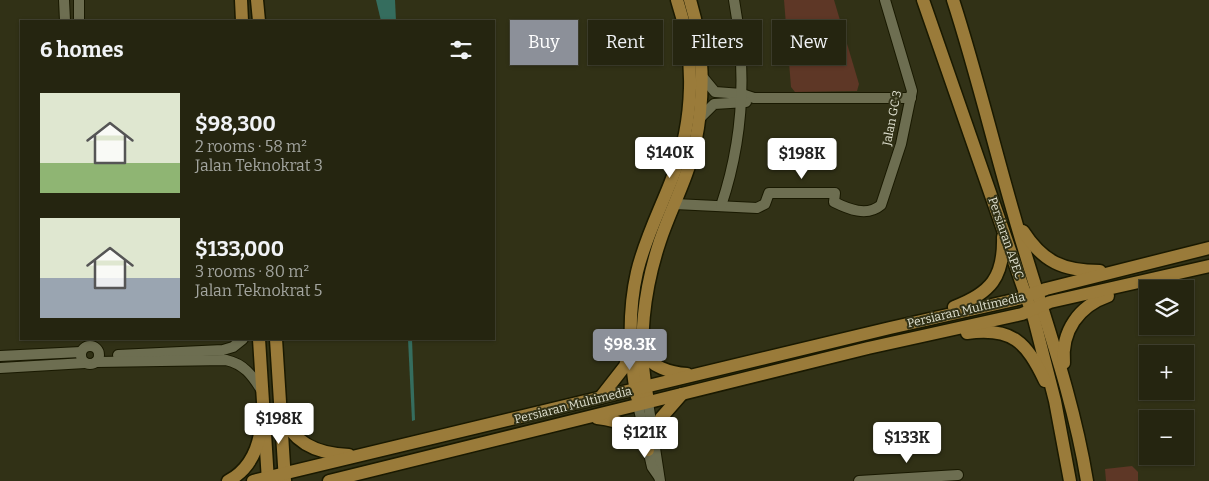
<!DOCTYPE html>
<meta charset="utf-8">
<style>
body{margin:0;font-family:Bitter,serif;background:#31311e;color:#f1f3f6;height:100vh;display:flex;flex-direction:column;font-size:19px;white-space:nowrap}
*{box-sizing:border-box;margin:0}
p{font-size:16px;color:#a3a59f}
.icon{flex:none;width:28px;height:28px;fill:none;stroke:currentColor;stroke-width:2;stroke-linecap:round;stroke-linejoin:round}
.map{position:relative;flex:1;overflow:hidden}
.panel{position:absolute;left:20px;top:20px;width:475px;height:320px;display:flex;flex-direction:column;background:#252510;border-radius:0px;box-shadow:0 1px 4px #0004,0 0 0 1px #424230}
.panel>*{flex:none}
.hud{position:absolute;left:510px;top:20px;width:475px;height:45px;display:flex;gap:10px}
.buttons{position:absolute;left:1139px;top:280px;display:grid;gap:10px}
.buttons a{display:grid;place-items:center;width:55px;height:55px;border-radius:0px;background:#252510;box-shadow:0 1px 4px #0004,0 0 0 1px #424230;font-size:25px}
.price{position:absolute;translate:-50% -42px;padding:0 11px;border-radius:5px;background:#fff;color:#222;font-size:16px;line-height:32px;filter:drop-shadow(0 1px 2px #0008)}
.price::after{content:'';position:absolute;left:50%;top:30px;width:15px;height:11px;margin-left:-8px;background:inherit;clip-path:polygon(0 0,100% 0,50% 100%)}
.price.on{background:#8c9099;color:#fff}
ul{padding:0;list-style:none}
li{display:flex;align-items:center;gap:15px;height:125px;padding:0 20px}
li span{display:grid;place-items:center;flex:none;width:140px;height:100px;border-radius:0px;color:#555}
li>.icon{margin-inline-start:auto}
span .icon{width:60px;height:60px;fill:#fffc;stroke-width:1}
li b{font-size:21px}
h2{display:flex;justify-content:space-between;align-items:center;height:60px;padding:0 20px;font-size:21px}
.pill{padding:0 18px;border-radius:0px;background:#252510;box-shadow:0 1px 4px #0004,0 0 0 1px #424230;font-size:18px;line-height:45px}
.pill.on{background:#8c9099;color:#fff}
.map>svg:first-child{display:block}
.green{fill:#5e3726}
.water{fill:#356d5e}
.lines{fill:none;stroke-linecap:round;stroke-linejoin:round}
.minor-casing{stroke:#191901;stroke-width:12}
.major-casing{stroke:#191901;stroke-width:15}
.minor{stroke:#6d6e51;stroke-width:10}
.major{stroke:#9a7b3a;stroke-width:12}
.labels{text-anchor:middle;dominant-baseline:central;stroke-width:4;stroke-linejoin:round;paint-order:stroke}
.street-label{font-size:12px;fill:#e0e1d0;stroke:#313116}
</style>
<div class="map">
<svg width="1209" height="481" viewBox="0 0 1209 481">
<rect width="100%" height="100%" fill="#313116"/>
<!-- green -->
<g class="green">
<polygon points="784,0 834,0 859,84 857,91 795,92 791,87"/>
<polygon points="1132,466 1138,472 1138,481 1106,481 1105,469"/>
</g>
<!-- water -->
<g class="water">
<polygon points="376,0 395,0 396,21 381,21"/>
<polygon points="408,339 412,339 415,420 412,421"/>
</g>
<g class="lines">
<defs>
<g id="minor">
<polyline points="64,0 65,21"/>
<polyline points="79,0 79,21"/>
<polyline points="701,75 715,92 742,94 754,98 911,98"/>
<polyline points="699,119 714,104 746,102"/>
<path d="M675,204L757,208L765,204L769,193H835L834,202C848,209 867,217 881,205L901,144L912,91L885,0"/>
<path d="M721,206C744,138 747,71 734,0"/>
<circle cx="90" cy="355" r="9"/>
<polyline points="118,355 223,350 233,347 243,339"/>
<polyline points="0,356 81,352"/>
<path d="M96,362L226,360C244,364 252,375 262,391"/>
<polyline points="0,368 85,363"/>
<polyline points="648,402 660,481"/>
<polyline points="638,405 652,467 659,477"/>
<polyline points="859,481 958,475"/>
</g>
<g id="major">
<polyline points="241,0 242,21"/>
<polyline points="257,0 259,21"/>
<polyline points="923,0 1034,319 1055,401 1070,481"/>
<path d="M953,0C976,71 993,143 1014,215C1039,304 1072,389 1087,481"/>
<path d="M1023,231C1043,262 1063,271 1100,271"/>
<path d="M954,307C991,293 1004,277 1003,237"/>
<path d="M967,333C1013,327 1026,342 1045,381"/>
<polyline points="259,339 268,481"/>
<polyline points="276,339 285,481"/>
<path d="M643,351C650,367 671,373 687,374"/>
<path d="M1064,363C1061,331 1079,306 1108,296"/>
<path d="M647,395C637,344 644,289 660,241C671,208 688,178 695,144C705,97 704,45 690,0"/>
<path d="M637,397C629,357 628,311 637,272C645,238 661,208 673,176C694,120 696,56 677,0"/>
<polyline points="600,398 625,366 630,350"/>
<path d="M282,414C293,445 320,454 349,455"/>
<path d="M597,418C619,420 639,429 648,450"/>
<polyline points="654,437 661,418 682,394"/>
<path d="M228,481C247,471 256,455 260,434"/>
<polyline points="253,481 890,328 1018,299 1046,289 1209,248"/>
<polyline points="329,481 868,348 1022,314 1050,302 1209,266"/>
</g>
</defs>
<!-- minor casing -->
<use href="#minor" class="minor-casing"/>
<!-- major casing -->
<use href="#major" class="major-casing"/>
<!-- minor -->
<use href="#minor" class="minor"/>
<!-- major -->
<use href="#major" class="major"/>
</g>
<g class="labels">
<!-- street labels -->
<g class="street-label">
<text transform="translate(892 118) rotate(-79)">Jalan GC 3</text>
<text transform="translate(1006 238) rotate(71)">Persiaran APEC</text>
<text transform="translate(966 310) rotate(-13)">Persiaran Multimedia</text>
<text transform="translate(573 405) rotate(-14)">Persiaran Multimedia</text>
</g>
</g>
</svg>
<div class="buttons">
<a><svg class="icon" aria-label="layers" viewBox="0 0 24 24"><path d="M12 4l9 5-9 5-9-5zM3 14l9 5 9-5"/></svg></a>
<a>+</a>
<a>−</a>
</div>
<b class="price" style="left:670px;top:179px">$140K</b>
<b class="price" style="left:802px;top:180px">$198K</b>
<b class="price on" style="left:630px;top:371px">$98.3K</b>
<b class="price" style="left:279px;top:445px">$198K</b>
<b class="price" style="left:645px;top:459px">$121K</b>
<b class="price" style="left:907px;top:464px">$133K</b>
<div class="hud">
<a class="pill on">Buy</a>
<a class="pill">Rent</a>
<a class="pill">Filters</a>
<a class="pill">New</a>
</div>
<section class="panel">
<h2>6 homes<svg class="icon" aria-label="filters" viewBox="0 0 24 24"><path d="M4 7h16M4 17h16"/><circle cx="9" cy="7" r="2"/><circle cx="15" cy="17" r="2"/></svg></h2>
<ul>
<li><span style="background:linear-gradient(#dfe7d0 70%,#8fb573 0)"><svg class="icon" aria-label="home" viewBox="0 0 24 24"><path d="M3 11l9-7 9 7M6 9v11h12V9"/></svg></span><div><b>$98,300</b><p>2 rooms · 58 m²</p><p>Jalan Teknokrat 3</p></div></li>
<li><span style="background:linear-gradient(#dfe7d0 60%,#9aa5b1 0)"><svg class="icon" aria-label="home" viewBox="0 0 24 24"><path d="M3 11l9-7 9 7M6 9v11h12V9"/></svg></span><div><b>$133,000</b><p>3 rooms · 80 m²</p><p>Jalan Teknokrat 5</p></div></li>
</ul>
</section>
</div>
